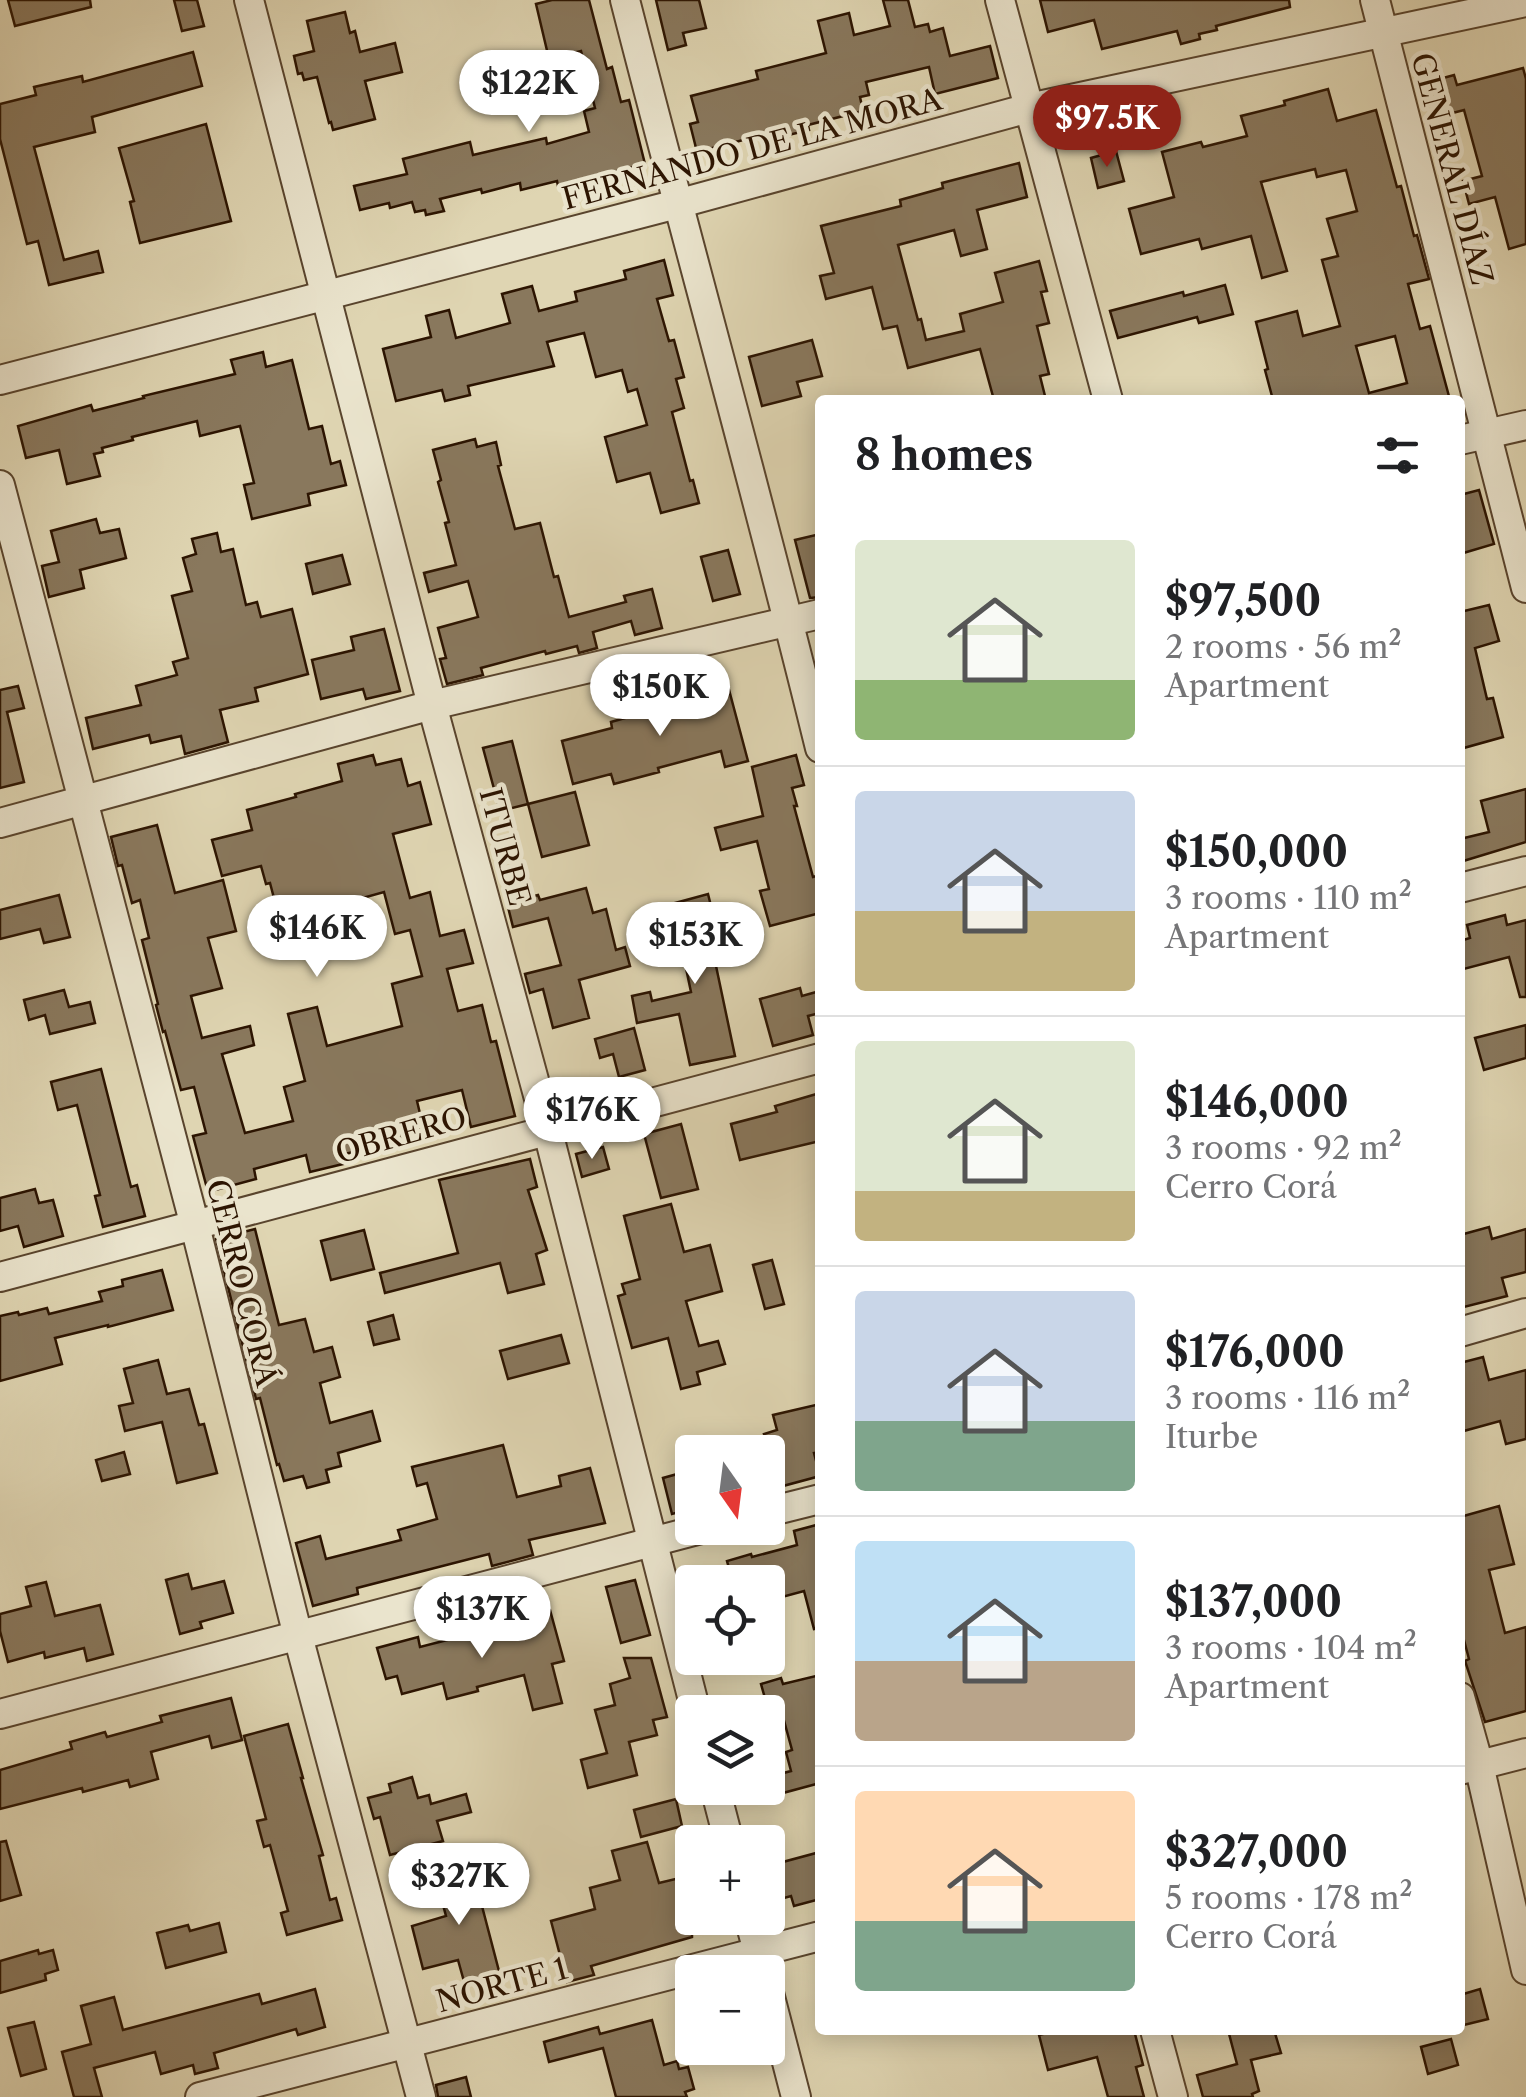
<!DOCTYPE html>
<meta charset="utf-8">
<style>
body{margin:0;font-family:"Libre Caslon Text",serif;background:#f2f2f2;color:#202124;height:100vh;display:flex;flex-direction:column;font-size:38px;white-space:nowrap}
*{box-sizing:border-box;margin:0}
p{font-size:32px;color:#757577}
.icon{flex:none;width:55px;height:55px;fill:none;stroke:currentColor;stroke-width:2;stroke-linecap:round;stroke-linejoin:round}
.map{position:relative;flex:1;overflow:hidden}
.details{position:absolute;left:815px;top:395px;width:650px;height:1640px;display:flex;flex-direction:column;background:#fff;border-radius:10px;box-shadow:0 5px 25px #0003}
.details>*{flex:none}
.needle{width:65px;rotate:166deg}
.controls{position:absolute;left:675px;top:1435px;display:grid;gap:20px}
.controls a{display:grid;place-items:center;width:110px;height:110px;border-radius:10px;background:#fff;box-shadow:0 5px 25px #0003;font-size:50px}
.price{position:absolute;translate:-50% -85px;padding:0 22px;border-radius:35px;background:#fff;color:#222;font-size:32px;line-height:65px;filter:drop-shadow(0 2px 5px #0008)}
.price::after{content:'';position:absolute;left:50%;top:60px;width:30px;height:22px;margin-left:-15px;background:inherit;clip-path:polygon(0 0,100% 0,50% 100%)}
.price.selected{background:#8f2418;color:#fff}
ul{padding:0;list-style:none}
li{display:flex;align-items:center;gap:30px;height:250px;padding:0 40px}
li+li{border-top:2px solid #e0e0e0}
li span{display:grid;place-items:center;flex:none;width:280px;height:200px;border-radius:10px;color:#555}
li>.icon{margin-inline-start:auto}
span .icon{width:120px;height:120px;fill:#fffc;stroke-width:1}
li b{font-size:42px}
h2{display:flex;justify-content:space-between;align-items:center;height:120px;padding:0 40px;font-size:42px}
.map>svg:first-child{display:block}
.building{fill:#89785d;stroke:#2c1401;stroke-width:2.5;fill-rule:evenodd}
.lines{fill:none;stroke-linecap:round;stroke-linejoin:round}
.minor-casing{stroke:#59442d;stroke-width:32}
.minor{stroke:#eae4cd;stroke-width:28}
.labels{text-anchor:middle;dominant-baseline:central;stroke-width:9;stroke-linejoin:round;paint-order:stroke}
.street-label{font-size:30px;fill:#2c1401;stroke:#eae4cd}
</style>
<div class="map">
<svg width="1526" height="2097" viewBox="0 0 1526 2097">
<rect width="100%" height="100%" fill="#dfd5b2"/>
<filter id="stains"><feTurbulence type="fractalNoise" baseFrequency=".002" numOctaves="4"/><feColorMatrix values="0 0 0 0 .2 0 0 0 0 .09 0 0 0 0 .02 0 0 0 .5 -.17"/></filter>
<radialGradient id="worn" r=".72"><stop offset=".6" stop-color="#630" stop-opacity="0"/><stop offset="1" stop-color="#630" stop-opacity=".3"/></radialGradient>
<!-- building -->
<g class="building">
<polygon points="8,0 90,0 91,7 15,26"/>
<polygon points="174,0 197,0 204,26 182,31"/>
<polygon points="552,0 589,0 607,69 612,67 621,102 629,100 645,164 558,186 557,181 521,190 520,183 482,193 481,189 440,199 444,211 426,215 425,210 415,212 412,202 390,208 389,203 360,210 354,186 407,174 403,159 470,142 473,155 546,138 547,144 589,132 584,111 595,108 581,51 549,59 536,4"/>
<polygon points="656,0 699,0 706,28 683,33 686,45 668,50"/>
<polygon points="883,0 908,0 915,27 928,24 930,32 943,28 950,56 990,46 998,78 935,94 929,67 866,82 869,95 860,97 863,111 808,125 809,130 772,139 772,135 748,141 747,139 697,152 690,124 698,122 691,96 758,79 756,71 826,53 818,21 849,13 854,35 890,26"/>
<polygon points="1040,0 1289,0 1290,7 1216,26 1217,30 1199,34 1200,39 1181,44 1177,31 1102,49 1094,20 1048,32"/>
<polygon points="345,12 350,33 355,31 360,52 395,43 402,72 365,81 375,119 333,130 331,122 329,123 317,77 304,80 302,73 298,74 294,56 314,51 307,21"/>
<polygon points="193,52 202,86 92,117 95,132 34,147 64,260 98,251 103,272 49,285 38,241 27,244 0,139 0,104 36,95 34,87 82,76 83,82"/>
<polygon points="1523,68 1526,79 1526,244 1509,249 1495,197 1469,204 1463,181 1482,176 1464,110 1445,115 1436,80 1454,75 1457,85"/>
<path d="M1328,89L1337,121L1376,110L1397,187L1401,186L1414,236L1417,235L1429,279L1408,284L1420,329L1430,326L1450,400H1273L1265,370L1268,369L1256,322L1297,311L1303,336L1340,326L1322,260L1338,256L1327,219L1357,211L1346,170L1317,177L1315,169L1261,182L1287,271L1262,278L1251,236L1202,249L1199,239L1141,254L1129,209L1174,197L1162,152L1201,142L1203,147L1247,136L1241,116L1285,105L1284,101ZM1395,336L1407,383L1369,393L1356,346Z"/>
<polygon points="206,124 231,221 140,243 130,202 134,201 119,148"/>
<polygon points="1116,151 1124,181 1098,188 1091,158"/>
<polygon points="1019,163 1027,197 977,210 987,249 961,256 954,230 898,245 918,320 921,319 926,340 964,331 960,314 1003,302 995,273 1039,261 1047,291 1041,292 1049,323 1037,326 1049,374 1040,376 1046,400 994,400 980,349 908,368 897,326 883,329 872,287 826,299 820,276 834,273 821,226 901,206 900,200 943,188 942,183"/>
<polygon points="664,260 673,295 657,299 669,341 674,340 684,377 676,379 684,408 672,412 690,481 693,480 699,503 661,513 650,473 617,482 605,437 647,425 637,389 628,392 622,370 596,377 584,333 547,342 554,366 468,386 470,395 445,401 442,390 396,401 383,349 431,337 426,316 449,310 456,338 510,323 502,294 532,286 539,311 577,301 575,292 626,279 624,271"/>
<polygon points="1225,285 1233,314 1199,323 1197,317 1118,338 1110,311 1183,292 1184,296"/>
<polygon points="812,340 822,376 797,382 801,396 762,406 749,357"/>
<polygon points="263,352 266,367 292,360 309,429 322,426 331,464 340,461 346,485 308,494 310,505 252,519 244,485 254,483 240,426 200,436 197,421 132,437 133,440 102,448 103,452 94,454 100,476 67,484 59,450 26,458 18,426 91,405 93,411 144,398 143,396 235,374 231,360"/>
<polygon points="475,439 477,447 496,442 501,465 498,466 515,529 540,523 554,577 558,576 569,617 626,602 624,596 652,589 662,628 635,635 631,621 593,632 597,648 579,653 577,646 546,654 545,651 481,668 483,675 447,684 440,659 446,658 438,628 478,617 468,581 429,592 424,573 456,565 445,523 449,522 438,482 441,480 433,450"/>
<polygon points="1479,490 1494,544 1460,554 1460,495"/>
<polygon points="96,519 100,533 119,529 126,558 80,570 84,588 49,597 42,566 59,562 51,531"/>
<polygon points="217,533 221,552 233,549 246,605 257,602 261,617 292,609 308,674 255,688 258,701 220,710 228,742 185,754 181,736 151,743 149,735 93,749 86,718 141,705 136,686 177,675 173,662 188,658 172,596 192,591 183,558 196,554 192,539"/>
<polygon points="820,534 820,597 810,598 795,540"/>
<polygon points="728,550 740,594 713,601 701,557"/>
<polygon points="342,555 350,584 313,594 306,564"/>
<polygon points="1489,605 1499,641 1475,648 1487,699 1493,698 1503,737 1460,749 1460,612"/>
<polygon points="384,629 400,691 366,699 363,689 321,699 312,660 354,650 351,637"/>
<polygon points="18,686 24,708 7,712 24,782 0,788 0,690"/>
<polygon points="728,686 748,761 725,767 721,751 658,768 659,772 614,784 611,774 573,784 562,741 612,728 611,722 657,709 656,706"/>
<polygon points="512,741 528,804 500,811 483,748"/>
<polygon points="373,755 376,765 401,759 408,786 420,782 431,824 393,834 410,898 430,892 440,936 464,930 473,963 447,969 458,1011 482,1005 491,1042 496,1041 515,1116 471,1127 462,1090 417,1101 426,1139 379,1151 378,1146 341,1155 343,1164 310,1172 306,1155 254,1169 256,1179 208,1192 193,1136 206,1133 194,1087 181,1090 165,1031 163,1032 156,1005 158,1004 142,940 149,938 140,900 132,903 122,865 118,866 111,837 157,825 175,893 223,880 236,931 208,938 222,988 191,996 202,1038 250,1026 254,1045 222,1054 245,1133 293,1121 284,1087 305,1081 288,1014 317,1007 327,1046 402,1026 392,984 422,976 410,930 395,934 384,892 280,921 270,883 266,884 261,866 222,876 212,840 252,830 247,810 296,797 295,794 342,781 338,764"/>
<polygon points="796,755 804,785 792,788 797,806 794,806 813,877 820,875 820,913 770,926 760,891 769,889 757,841 721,850 715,828 763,816 752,767"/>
<polygon points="1526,789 1526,842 1460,862 1460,839 1489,832 1481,801"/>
<polygon points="575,792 589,845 542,857 528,804"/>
<polygon points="586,888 593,913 606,909 616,950 625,947 630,966 579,980 589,1018 553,1028 543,989 530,993 525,974 561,965 548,918 513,927 507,903 538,895 540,900"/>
<polygon points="708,894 716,926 708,928 735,1056 690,1065 679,1014 637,1023 632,996 650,992 652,1001 691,992 679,935 676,936 668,905"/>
<polygon points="59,895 70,937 44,943 40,929 0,939 0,910"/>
<polygon points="1505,915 1507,925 1526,920 1526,997 1520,997 1509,957 1460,970 1460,941 1470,938 1467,925"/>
<polygon points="800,988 802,996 820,991 820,1013 808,1016 813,1035 773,1046 760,999"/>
<polygon points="64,990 69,1007 90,1002 95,1023 50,1034 45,1015 29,1020 24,1000"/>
<polygon points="1526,1025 1526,1058 1484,1070 1475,1038"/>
<polygon points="634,1028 645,1070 619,1077 613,1054 600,1058 595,1039"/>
<polygon points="101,1069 131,1187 137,1185 145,1216 103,1227 95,1196 100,1195 77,1105 58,1110 51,1082"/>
<polygon points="820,1093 820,1141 740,1160 731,1124 777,1112 775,1106"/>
<polygon points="681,1124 698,1189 661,1198 644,1134"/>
<polygon points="603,1147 609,1169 582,1177 576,1154"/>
<polygon points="530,1159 537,1187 528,1190 547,1250 536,1254 544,1284 508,1293 500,1263 385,1293 380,1273 458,1253 439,1180"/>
<polygon points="35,1189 39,1203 53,1200 63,1236 24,1247 18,1226 0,1231 0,1198"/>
<polygon points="671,1204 684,1252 710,1245 722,1291 686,1301 699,1346 718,1341 725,1364 697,1372 700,1384 681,1389 668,1338 632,1348 618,1296 625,1294 622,1284 640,1279 624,1216"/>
<polygon points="1489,1227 1492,1239 1526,1229 1526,1272 1502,1278 1507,1296 1460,1308 1460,1235"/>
<polygon points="255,1229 279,1325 305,1319 314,1352 332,1347 340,1377 320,1383 330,1423 372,1411 380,1441 338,1453 341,1466 326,1470 329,1482 307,1488 303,1476 284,1481 279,1464 277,1465 260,1398 256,1399 216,1239"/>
<polygon points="364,1230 374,1269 331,1280 321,1241"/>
<polygon points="772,1260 784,1304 765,1309 753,1265"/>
<polygon points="162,1270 173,1310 108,1327 108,1325 55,1338 62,1364 0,1381 0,1316 18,1312 19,1315 47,1308 49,1314 102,1301 99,1292 123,1286 122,1280"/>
<polygon points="393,1315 399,1339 374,1345 368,1322"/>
<polygon points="561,1335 569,1363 508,1379 500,1351"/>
<polygon points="1483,1357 1489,1380 1526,1370 1526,1439 1506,1444 1500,1421 1460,1432 1460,1363"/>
<polygon points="158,1360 167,1394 189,1389 199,1425 204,1424 217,1473 177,1483 162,1422 125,1431 119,1406 133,1403 124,1369"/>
<polygon points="820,1404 820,1452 814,1453 820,1476 768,1490 768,1446 764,1434 777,1430 773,1415"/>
<polygon points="503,1445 517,1497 561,1486 559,1476 590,1468 605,1523 529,1540 533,1555 492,1566 489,1554 357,1588 358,1594 313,1606 296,1543 320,1536 326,1559 401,1540 398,1530 437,1519 427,1483 417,1486 412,1467"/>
<polygon points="124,1452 130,1474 102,1481 96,1460"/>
<polygon points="692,1470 692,1494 686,1495 690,1509 672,1514 663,1478"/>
<polygon points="1499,1506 1514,1564 1489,1570 1505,1633 1526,1627 1526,1711 1485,1722 1465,1661 1469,1659 1460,1625 1460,1517"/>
<polygon points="820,1524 820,1628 814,1629 804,1591 782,1597 778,1581 733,1582 727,1561 751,1554 752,1557 797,1545 794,1531"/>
<polygon points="188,1574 192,1589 224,1581 233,1613 200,1622 202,1628 180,1634 166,1580"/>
<polygon points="635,1580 650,1635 621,1643 606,1587"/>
<polygon points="46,1582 55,1616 100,1605 113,1654 87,1661 84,1648 45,1658 44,1652 8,1662 0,1631 0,1614 31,1606 26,1587"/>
<polygon points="550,1610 564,1661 552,1664 562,1703 533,1710 524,1675 477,1687 478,1691 447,1699 443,1683 402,1694 397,1676 386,1679 377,1648 418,1637 420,1647 525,1620 525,1617"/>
<polygon points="624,1658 651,1658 667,1717 653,1720 657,1735 629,1742 637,1775 588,1788 581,1760 607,1753 595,1710 615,1705 610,1684 630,1678"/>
<polygon points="820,1675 820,1783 768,1797 768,1777 791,1771 786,1752 792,1750 780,1706 768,1709 761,1684 781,1678 783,1684"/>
<polygon points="231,1698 242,1740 212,1748 209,1736 151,1752 158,1779 130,1787 128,1780 83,1792 82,1788 0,1809 0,1770 72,1749 70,1742 105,1732 107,1737 162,1722 160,1716"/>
<polygon points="288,1724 303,1778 301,1778 323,1855 319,1856 330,1900 336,1898 342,1920 287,1935 281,1913 288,1911 270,1845 264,1847 257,1821 266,1819 244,1736"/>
<polygon points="412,1777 418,1798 429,1795 431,1804 466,1794 471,1812 437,1821 443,1841 390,1855 380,1817 374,1819 368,1798 391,1792 389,1784"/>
<polygon points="676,1799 682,1826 641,1837 634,1810"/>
<polygon points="6,1841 21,1895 0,1901 0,1842"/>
<polygon points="647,1842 659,1883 692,1875 692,1937 591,1966 594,1975 567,1982 551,1921 595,1909 590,1888 620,1880 612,1851"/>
<polygon points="466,1845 500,1975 465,1985 458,1960 423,1969 412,1926 446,1916 439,1890 458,1885 449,1850"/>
<polygon points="820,1852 820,1899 794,1906 791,1896 777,1900 768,1866"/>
<polygon points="219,1923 226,1952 166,1968 157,1933 188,1925 190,1931"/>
<polygon points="38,1950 39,1954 53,1950 58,1970 45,1974 46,1980 0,1993 0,1961"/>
<polygon points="315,1989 325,2027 298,2035 296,2029 214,2053 218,2068 195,2074 193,2065 161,2074 155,2052 94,2068 102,2097 74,2097 62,2052 91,2044 81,2006 114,1997 123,2030 259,1994 262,2004"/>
<polygon points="1480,1989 1488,2019 1460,2026 1460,1995"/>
<polygon points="652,2020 664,2065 677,2061 679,2069 688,2067 694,2089 685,2092 687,2097 616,2097 603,2048 549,2062 544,2042 598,2027 600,2034"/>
<polygon points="34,2022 46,2069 21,2076 8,2028"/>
<polygon points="1058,2030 1134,2030 1143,2065 1136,2067 1144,2097 1108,2097 1097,2057 1048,2070 1039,2035"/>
<polygon points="1228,2030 1274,2030 1281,2053 1251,2060 1259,2091 1252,2094 1253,2097 1203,2097 1197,2075 1237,2064"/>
<polygon points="1451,2039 1458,2065 1428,2074 1421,2047"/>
<polygon points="466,2077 471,2097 438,2097 436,2085"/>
</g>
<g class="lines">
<defs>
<g id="minor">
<polyline points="249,0 432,705 547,1128 696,1712"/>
<path d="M625,0C689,250 759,498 820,748"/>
<polyline points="1000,0 1108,400"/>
<polyline points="1375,0 1526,588"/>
<polyline points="0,380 677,204 1029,108 1526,2"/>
<polyline points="1460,440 1526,425"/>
<polyline points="0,485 195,1226 298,1636 421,2097"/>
<polyline points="0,823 432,705 820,614"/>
<polyline points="1460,888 1526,871"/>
<path d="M0,1277C274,1206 546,1129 820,1058"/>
<polyline points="1460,1332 1526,1313"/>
<polyline points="768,1512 820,1499"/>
<polyline points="1460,1697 1479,1765 1526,1970"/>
<polyline points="0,1714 705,1528"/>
<polyline points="1460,1770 1526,1753"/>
<polyline points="715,1788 729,1842"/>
<polyline points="749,1918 762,1966"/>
<polyline points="768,1989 796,2097"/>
<polyline points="1155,2030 1173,2097"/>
<polyline points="200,2097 820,1936"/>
</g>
</defs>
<!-- minor casing -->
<use href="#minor" class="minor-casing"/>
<!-- minor -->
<use href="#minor" class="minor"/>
</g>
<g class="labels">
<!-- street labels -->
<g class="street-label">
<text transform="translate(752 149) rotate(-15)">FERNANDO DE LA MORA</text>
<text transform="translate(1452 169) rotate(75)">GENERAL DÍAZ</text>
<text transform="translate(505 847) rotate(75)">ITURBE</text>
<text transform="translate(401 1135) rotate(-16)">OBRERO</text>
<text transform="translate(242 1283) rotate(76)">CERRO CORÁ</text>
<text transform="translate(502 1985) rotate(-15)">NORTE 1</text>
</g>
</g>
<rect width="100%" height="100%" filter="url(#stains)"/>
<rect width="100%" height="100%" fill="url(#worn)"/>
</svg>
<div class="controls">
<a><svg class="needle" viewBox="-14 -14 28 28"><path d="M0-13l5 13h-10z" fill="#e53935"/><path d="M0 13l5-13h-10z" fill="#757577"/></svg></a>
<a><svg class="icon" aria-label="locate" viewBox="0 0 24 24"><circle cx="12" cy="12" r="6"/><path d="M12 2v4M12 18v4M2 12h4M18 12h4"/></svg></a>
<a><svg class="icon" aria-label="layers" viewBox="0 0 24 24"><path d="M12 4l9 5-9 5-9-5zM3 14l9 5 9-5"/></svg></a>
<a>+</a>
<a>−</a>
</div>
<b class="price" style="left:529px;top:135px">$122K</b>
<b class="price selected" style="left:1107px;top:170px">$97.5K</b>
<b class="price" style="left:660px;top:739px">$150K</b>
<b class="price" style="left:317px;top:980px">$146K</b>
<b class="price" style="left:695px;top:987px">$153K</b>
<b class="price" style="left:592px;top:1162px">$176K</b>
<b class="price" style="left:482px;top:1661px">$137K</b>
<b class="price" style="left:459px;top:1928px">$327K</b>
<section class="details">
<h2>8 homes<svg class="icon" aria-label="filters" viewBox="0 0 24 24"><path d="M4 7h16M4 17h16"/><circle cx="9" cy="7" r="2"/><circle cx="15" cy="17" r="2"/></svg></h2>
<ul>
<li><span style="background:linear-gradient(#dfe7d0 70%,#8fb573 0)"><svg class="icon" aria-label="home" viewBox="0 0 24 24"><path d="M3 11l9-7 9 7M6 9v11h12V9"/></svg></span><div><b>$97,500</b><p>2 rooms · 56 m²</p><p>Apartment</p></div></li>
<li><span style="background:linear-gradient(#c9d6e8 60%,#c2b280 0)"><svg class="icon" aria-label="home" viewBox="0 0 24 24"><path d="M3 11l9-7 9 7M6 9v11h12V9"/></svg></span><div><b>$150,000</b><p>3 rooms · 110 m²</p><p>Apartment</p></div></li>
<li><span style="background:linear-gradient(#dfe7d0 75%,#c2b280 0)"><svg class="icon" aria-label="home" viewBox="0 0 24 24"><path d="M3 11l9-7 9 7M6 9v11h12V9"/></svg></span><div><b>$146,000</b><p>3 rooms · 92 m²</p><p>Cerro Corá</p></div></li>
<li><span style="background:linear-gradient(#c9d6e8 65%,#7fa58c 0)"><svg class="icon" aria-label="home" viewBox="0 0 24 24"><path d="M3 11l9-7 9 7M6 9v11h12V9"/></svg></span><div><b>$176,000</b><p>3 rooms · 116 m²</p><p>Iturbe</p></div></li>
<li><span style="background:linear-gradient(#bfe0f5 60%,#b9a48a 0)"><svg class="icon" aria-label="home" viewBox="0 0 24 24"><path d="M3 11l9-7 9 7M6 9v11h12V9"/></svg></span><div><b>$137,000</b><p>3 rooms · 104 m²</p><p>Apartment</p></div></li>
<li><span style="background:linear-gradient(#ffd9b3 65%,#7fa58c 0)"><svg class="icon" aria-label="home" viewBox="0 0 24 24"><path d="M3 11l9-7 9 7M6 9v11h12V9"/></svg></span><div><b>$327,000</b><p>5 rooms · 178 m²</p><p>Cerro Corá</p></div></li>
</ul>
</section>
</div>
